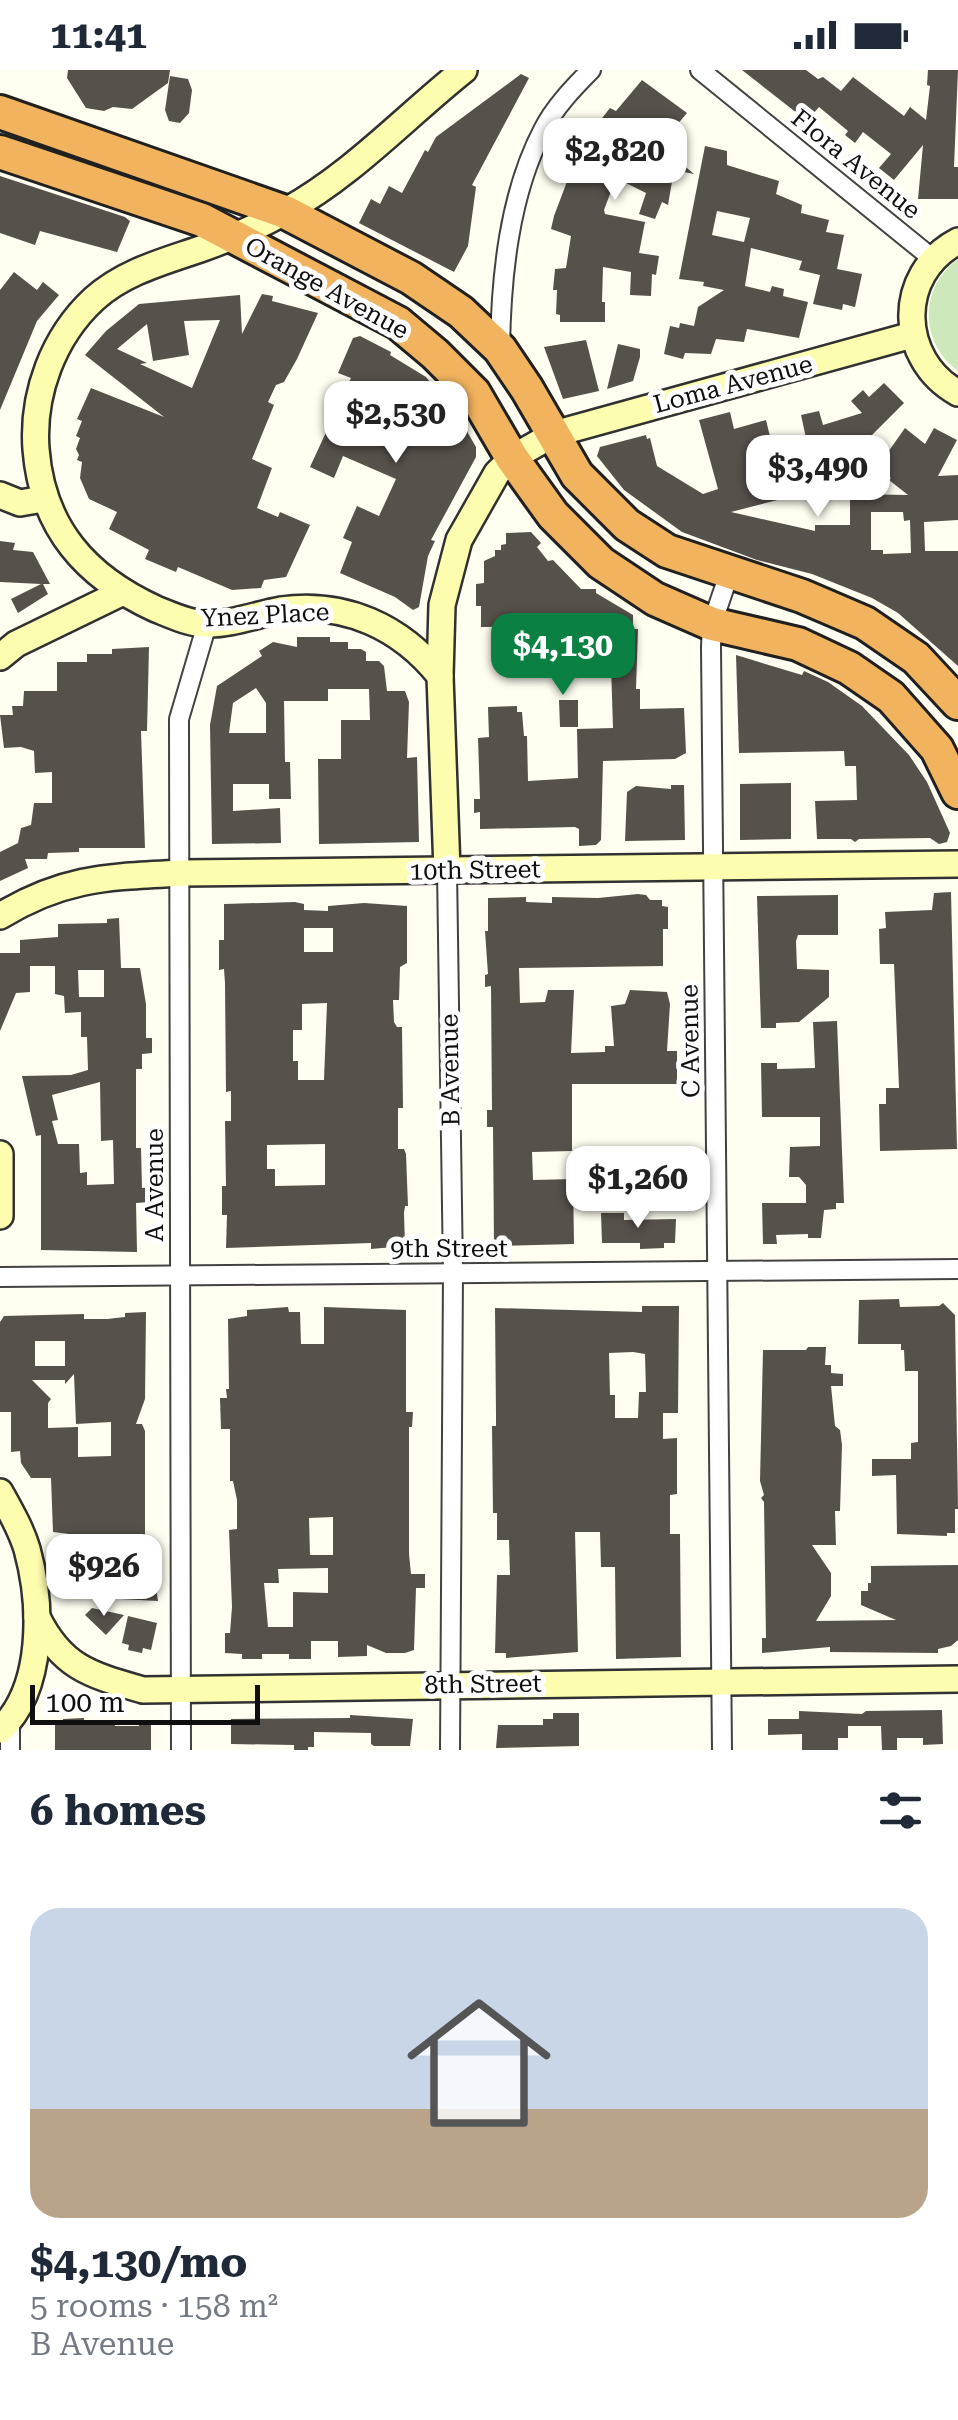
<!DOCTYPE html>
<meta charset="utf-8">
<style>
body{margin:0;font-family:"Roboto Serif",serif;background:#f6f6f7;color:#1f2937;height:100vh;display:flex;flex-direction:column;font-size:38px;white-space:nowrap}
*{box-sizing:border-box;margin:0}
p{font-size:32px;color:#747a83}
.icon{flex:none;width:55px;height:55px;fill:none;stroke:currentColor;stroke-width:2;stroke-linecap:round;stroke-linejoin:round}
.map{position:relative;height:1680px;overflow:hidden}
.drawer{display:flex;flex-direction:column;background:#fff;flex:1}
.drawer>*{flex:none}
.scale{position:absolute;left:30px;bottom:25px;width:230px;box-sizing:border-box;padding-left:10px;border:5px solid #0f0f0f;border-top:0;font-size:28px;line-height:35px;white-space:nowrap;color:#0f0f0f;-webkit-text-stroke:8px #fff;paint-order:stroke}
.price{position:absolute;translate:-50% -85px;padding:0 22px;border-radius:20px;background:#fff;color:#222;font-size:32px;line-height:65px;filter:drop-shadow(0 2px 5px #0008)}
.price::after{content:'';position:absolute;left:50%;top:60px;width:30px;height:22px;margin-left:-15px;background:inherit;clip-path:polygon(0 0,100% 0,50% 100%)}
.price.current{background:#0b8043;color:#fff}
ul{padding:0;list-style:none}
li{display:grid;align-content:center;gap:20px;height:530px;padding:0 30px}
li+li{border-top:2px solid #e0e1e3}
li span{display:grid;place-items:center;height:310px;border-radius:30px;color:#555}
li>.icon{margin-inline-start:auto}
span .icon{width:180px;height:180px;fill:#fffc;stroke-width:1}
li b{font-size:42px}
h2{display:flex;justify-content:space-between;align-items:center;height:120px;padding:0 30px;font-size:42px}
.status{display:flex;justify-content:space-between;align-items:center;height:70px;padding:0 50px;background:#fff;direction:ltr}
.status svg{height:28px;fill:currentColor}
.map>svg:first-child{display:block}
.green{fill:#cde9bb}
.building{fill:#57514b;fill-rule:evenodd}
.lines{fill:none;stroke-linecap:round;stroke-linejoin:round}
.street-casing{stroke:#424242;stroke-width:22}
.secondary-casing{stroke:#313131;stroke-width:30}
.highway-casing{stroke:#202020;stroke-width:38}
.street{stroke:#fff;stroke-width:18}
.secondary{stroke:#fcfdae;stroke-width:25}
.highway{stroke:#f1b35d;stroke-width:32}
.labels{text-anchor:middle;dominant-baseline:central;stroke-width:10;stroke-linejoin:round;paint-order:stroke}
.street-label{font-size:25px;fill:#0f0f0f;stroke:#fff}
</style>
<div class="status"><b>11:41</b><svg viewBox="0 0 49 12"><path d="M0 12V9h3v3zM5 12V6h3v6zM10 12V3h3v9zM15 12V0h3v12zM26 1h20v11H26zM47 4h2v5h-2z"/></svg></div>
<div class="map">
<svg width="958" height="1680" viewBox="0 0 958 1680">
<rect width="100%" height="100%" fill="#fffef1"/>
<!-- green -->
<path class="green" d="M958,189V301C919,272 919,218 958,189Z"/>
<!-- building -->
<g class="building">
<polygon points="68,0 170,0 168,13 132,39 113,37 104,41 86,38 67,8"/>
<polygon points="742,0 806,0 818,9 823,7 841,21 853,7 904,46 910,37 926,50 930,16 927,15 928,0 958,0 954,97 958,97 958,129 918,129 923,75 894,110 879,98 891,84 863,62 855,73 845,65 848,61 819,37 807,51"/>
<polygon points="521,4 529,8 472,115 476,117 468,176 454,202 359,153 371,129 380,134 389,116 402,123 425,80 428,82 436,67"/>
<polygon points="170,6 188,9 192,20 189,43 180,53 169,51 165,40"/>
<polygon points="642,10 687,43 660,75 694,104 674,100 668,135 662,132 655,149 639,144 646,123 616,108 604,140 605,144 645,152 639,183 659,186 656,205 652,204 651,226 630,225 631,202 603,197 602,232 605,232 605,252 560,252 560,245 556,244 557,220 553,220 555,199 566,198 571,166 551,159 554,146 574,93 598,60 599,52 610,38 616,41"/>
<path d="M705,76L727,81V95L779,111L776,124L802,135L801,143L829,150L826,162L844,165L837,199L862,204L855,237L843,234L842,240L813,234L820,205L799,200L802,191L751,178L745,216L770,222L772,216L784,219L783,226L808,232L799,268L747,259L744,272L716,269L711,284L685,283L683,289L664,284L670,256L679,258L680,253L694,256L698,237L724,220L703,216L704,212L679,209ZM717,141L750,148L744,172L712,165Z"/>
<polygon points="0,106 125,147 130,151 117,182 40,161 35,175 0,163"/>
<polygon points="14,202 37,220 43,212 59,225 37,251 0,340 0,220"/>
<path d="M262,224L273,226L272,231L318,243L297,289L284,312L276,315L268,332L274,335L252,389L272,398L257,438L278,447L280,442L310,455L286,507L264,510L261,518L232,520L178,497L176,502L145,489L149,480L109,459L117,442L89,429L80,408L82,392L77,390L79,385L76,379L80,368L76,366L82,351L77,349L91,318L164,347L85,285L106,261L139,234L240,225L242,264ZM220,250L192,318L140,294L147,293L117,279L147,254L153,291L189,285L184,251Z"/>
<polygon points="360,266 391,282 390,285 426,307 457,344 476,377 476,387 431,470 435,471 428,486 419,537 413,540 395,527 340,503 352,472 343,468 357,436 379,446 396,409 343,386 334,408 310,397 351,308 338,303 353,268"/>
<polygon points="586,270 599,321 563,329 544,277"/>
<polygon points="618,274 640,279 640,287 633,311 607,319"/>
<polygon points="884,313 904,333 857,380 823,387 820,378 805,382 802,369 806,368 801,345 819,341 823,355 862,343 851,331 863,320 869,327"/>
<path d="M730,342L734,359L766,350L785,428L731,442L815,461V455H850V424L908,425L889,410L891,408L883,402L887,396L881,392L905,358L925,374L934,358L957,370L938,406L958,405V450L924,452L925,481H958V596L898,543L872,528L812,504L757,490L682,462L624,420L597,386L600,377L646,365L647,369L650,368L657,396L703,424L718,419L699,350ZM871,442H903L904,451L910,450L911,483L883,484V480H871Z"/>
<polygon points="531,462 541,473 537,477 548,491 553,490 581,519 596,519 596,523 633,545 633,559 638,559 636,619 640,619 640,639 684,638 686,683 675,689 603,691 601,770 596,775 579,776 579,759 575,757 480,759 480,742 474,743 474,729 480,729 478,668 489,667 488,637 517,636 517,642 522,642 524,666 527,666 528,711 578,708 577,659 613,658 611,595 580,596 579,556 481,557 481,536 476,536 476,514 484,513 484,491 495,486 495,480 501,480 501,475 506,474 506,463"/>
<polygon points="0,471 15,473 13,480 33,482 50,514 43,514 48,524 18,543 11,529 41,514 0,512"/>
<path d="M297,567H330V572H348V579H361L366,582V591H379L384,596L387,621H405L409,632L407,688L417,687L419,772L319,774L318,689H341V650H370L369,619H328V631H284L285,692H290L291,729H269V714H233V741L280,738L281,773L212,774L210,655L217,616L262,586L259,581L273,572L297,577ZM256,618L266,633V663H229L233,633Z"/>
<polygon points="149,577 147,661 141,661 145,778 79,778 79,782 48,783 47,789 25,789 28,798 0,811 0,782 18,773 21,758 31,755 34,733 52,733 52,702 35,703 34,681 21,677 4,678 0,645 13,645 12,636 23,636 24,621 57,621 57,592 87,592 87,584 112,584 112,579"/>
<polygon points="736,585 802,605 804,601 828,612 862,636 909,685 927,712 950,763 947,772 939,774 930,768 859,769 855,772 851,769 817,769 815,731 857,730 856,696 845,696 844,681 739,683"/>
<polygon points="559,630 578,630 578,657 560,657"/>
<polygon points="791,713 791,769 740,770 740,714"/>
<polygon points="671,715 684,715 685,770 625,771 627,722 636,716 671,719"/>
<polygon points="951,822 957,1079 880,1081 879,1034 886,1034 886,1018 899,1018 894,894 880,894 879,859 886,858 885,842 932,840 934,823"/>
<polygon points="638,824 646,825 650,830 662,830 662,836 668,837 668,859 663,859 663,896 519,898 520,933 545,932 548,920 574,920 571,983 605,982 605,976 614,976 611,936 625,934 630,920 667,922 670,934 667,981 677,981 677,1014 572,1014 572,1081 532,1082 533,1110 573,1109 574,1174 494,1176 493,1057 487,1057 487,1040 492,1040 491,916 485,917 485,905 488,904 485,861 488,861 488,828 526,827 526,832 552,833 552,827 598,828"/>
<polygon points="838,825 838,865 798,865 796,871 797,899 829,900 829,927 799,952 776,953 776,958 761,958 757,826"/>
<path d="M295,832L304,834V840L328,841V836L364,833L407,836V893L400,897L399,930H393L394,952L397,957H402L403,1038H398V1079H404L406,1084L408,1136H405L404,1143L405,1176L371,1179V1173L226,1178L227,1145H222V1116H226L225,1051H231V1021L226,1022L225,913L224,899L219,900V870H224V834ZM304,858H333V882H304ZM327,933L324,1010H298V991H293V960H302V934ZM325,1074V1115L275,1116V1099H267V1075Z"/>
<path d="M119,848L121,898H140L146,934V968H152V983L142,984V999H136V1078H141L142,1118L150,1117V1132L136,1133L137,1182L41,1180V1065L36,1066L22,1006L71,1005L88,1000L87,967H81V942L65,943L64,926L55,924V896H30V922L16,923L0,961V883H20V870L58,867V854L107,853V849ZM78,900H104V927H79ZM100,1012L101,1071L113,1070L114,1114L87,1115V1102L80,1103L79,1074H58L52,1051L58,1050L52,1025Z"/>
<polygon points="837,951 844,1133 836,1133 836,1139 824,1140 821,1168 808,1168 808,1164 776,1165 777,1174 763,1174 762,1133 806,1133 806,1115 799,1107 789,1107 790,1077 820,1076 820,1047 762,1047 761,993 777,993 777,999 815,998 813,952"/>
<polygon points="596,1076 618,1076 618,1084 666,1084 667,1092 671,1092 671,1106 595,1106"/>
<polygon points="601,1143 624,1143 624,1150 676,1149 675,1173 664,1173 664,1178 640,1179 640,1173 602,1173"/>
<polygon points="899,1229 900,1237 939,1236 943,1233 955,1245 958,1439 955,1439 955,1463 947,1463 947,1466 897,1464 896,1405 872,1406 872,1389 911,1389 911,1373 918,1372 918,1301 905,1301 904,1280 901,1280 901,1274 858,1274 859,1230"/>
<path d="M642,1236H679L678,1343H663V1369L677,1368V1424L670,1425V1464H680L681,1587L616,1589L615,1497H601L600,1462H575L578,1582L506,1588V1583H495L497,1505H510L509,1470H497V1443H493L492,1356H496V1345L495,1238L642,1242ZM633,1282L645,1284L646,1322H639L638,1348H615V1325H610L609,1283Z"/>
<path d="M288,1237L289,1242H300L301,1274H324V1237L406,1240V1342H413L412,1357H409V1484L411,1504H425V1518H416L414,1580L405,1583H386L367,1575V1586L338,1587V1571H311V1589H289V1584H262V1589H242V1584L225,1583V1563H230L232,1537L229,1460L237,1459V1430L233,1411H230V1359H221L220,1328H227L226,1319H229L228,1249L247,1246V1240ZM333,1447V1485H310L309,1448ZM328,1498V1523L293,1522V1557H268L264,1513H279L278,1499Z"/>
<path d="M146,1242L145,1329L136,1354H142L145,1361V1493H113L112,1519L79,1524L78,1519L73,1520L69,1464L53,1462L51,1408H31L21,1393L20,1381L11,1382V1342H0V1252L4,1246L84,1244V1249H107L125,1247V1243ZM35,1271H65V1296H35ZM74,1304L76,1354L111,1352V1386L78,1387V1357L48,1358V1333L51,1329L32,1310H65V1314Z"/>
<polygon points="808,1277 826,1277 825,1295 831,1295 831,1303 843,1304 843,1316 831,1316 835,1356 840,1360 842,1375 840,1441 835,1441 836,1475 812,1475 831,1503 831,1526 816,1551 896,1550 861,1535 861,1521 868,1521 868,1513 871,1513 871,1496 958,1495 958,1570 951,1576 938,1579 938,1583 830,1582 830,1577 762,1583 762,1568 766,1568 764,1432 761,1428 764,1425 760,1411 763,1280 806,1280"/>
<polygon points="154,1503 158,1531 101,1528"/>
<polygon points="92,1538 124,1545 106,1565 85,1545"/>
<polygon points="128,1546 157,1553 151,1580 143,1578 142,1583 128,1580 129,1575 122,1573"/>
<polygon points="942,1640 943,1674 923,1675 923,1668 897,1668 897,1680 882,1680 881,1656 848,1656 848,1668 838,1668 838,1680 802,1680 802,1664 768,1665 768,1649 799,1649 799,1641 862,1644 866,1641"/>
<polygon points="553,1643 579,1643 579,1676 496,1678 498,1655 543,1655 543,1649 553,1649"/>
<polygon points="350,1645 413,1649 410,1676 374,1676 371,1674 371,1663 314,1662 314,1677 308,1677 308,1680 294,1680 294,1675 231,1674 231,1649 350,1648"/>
<polygon points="84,1648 84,1651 115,1651 115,1656 139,1656 139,1650 151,1650 151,1680 55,1680 55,1653 63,1653 63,1649"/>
</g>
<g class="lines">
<defs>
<g id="street">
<polyline points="700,0 933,189"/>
<path d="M500,279C501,207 509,125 543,60C554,38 573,18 591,0"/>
<polyline points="447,800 453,1203 450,1680"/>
<polyline points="0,1207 958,1199"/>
<polyline points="10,1651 10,1680"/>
<polyline points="181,1680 179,649 207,554"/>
<polyline points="722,1680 711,577 712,554 729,504"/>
</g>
<g id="secondary">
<path d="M958,171C895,204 898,290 958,323"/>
<polyline points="0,425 20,433 43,429"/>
<polyline points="0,587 16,574 121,523"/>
<path d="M440,606C401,557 345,531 281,540C258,544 230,555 207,554C190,554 171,545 156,539C86,507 42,458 36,379C32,324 53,267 94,229C125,201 166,191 203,178C231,168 260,156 286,141C353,104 405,47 464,0"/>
<polyline points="447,800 440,606 442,535 459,470 497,403 512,388 554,364 912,265"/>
<path d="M0,846C64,807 108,807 181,803L958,794"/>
<polyline points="0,1084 0,1146"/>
<path d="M0,1422C10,1440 21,1459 27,1479C42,1534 45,1618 0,1660"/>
<path d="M37,1547C62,1598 91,1605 143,1620L958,1609"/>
</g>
<g id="highway">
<polyline points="0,42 285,142 411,208 461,242 500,279 527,319 577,405 627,455 667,481 802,526 865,553 916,588 958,633"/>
<polyline points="0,82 202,150 398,253 435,284 474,323 512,388 553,445 601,493 655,529 712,554 798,574 849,598 891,627 937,679 958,722"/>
</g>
</defs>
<!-- street casing -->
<use href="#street" class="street-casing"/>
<!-- secondary casing -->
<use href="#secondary" class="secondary-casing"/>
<!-- highway casing -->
<use href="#highway" class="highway-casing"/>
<!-- street -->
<use href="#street" class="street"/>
<!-- secondary -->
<use href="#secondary" class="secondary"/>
<!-- highway -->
<use href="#highway" class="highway"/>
</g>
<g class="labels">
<!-- street labels -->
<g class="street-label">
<text transform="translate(856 94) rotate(39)">Flora Avenue</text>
<text transform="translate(327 218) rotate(29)">Orange Avenue</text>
<text transform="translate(733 314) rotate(-15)">Loma Avenue</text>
<text transform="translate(265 545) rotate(-3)">Ynez Place</text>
<text transform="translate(475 800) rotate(-1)">10th Street</text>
<text transform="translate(690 971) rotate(-91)">C Avenue</text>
<text transform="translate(450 1000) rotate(-91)">B Avenue</text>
<text transform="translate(154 1115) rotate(-90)">A Avenue</text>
<text x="449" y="1178">9th Street</text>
<text transform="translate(483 1614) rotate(-1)">8th Street</text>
</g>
</g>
</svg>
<div class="scale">100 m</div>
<b class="price" style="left:615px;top:133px">$2,820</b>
<b class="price" style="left:396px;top:396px">$2,530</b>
<b class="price" style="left:818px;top:450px">$3,490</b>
<b class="price current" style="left:563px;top:628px">$4,130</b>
<b class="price" style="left:638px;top:1161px">$1,260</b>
<b class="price" style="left:104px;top:1549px">$926</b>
</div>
<section class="drawer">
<h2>6 homes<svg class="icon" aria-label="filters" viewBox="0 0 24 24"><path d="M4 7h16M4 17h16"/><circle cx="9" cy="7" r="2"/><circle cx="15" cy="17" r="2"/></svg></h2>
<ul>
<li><span style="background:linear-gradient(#c9d6e8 65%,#b9a48a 0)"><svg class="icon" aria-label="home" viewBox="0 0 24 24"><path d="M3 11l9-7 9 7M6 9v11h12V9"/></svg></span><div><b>$4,130/mo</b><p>5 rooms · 158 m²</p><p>B Avenue</p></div></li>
</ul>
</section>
